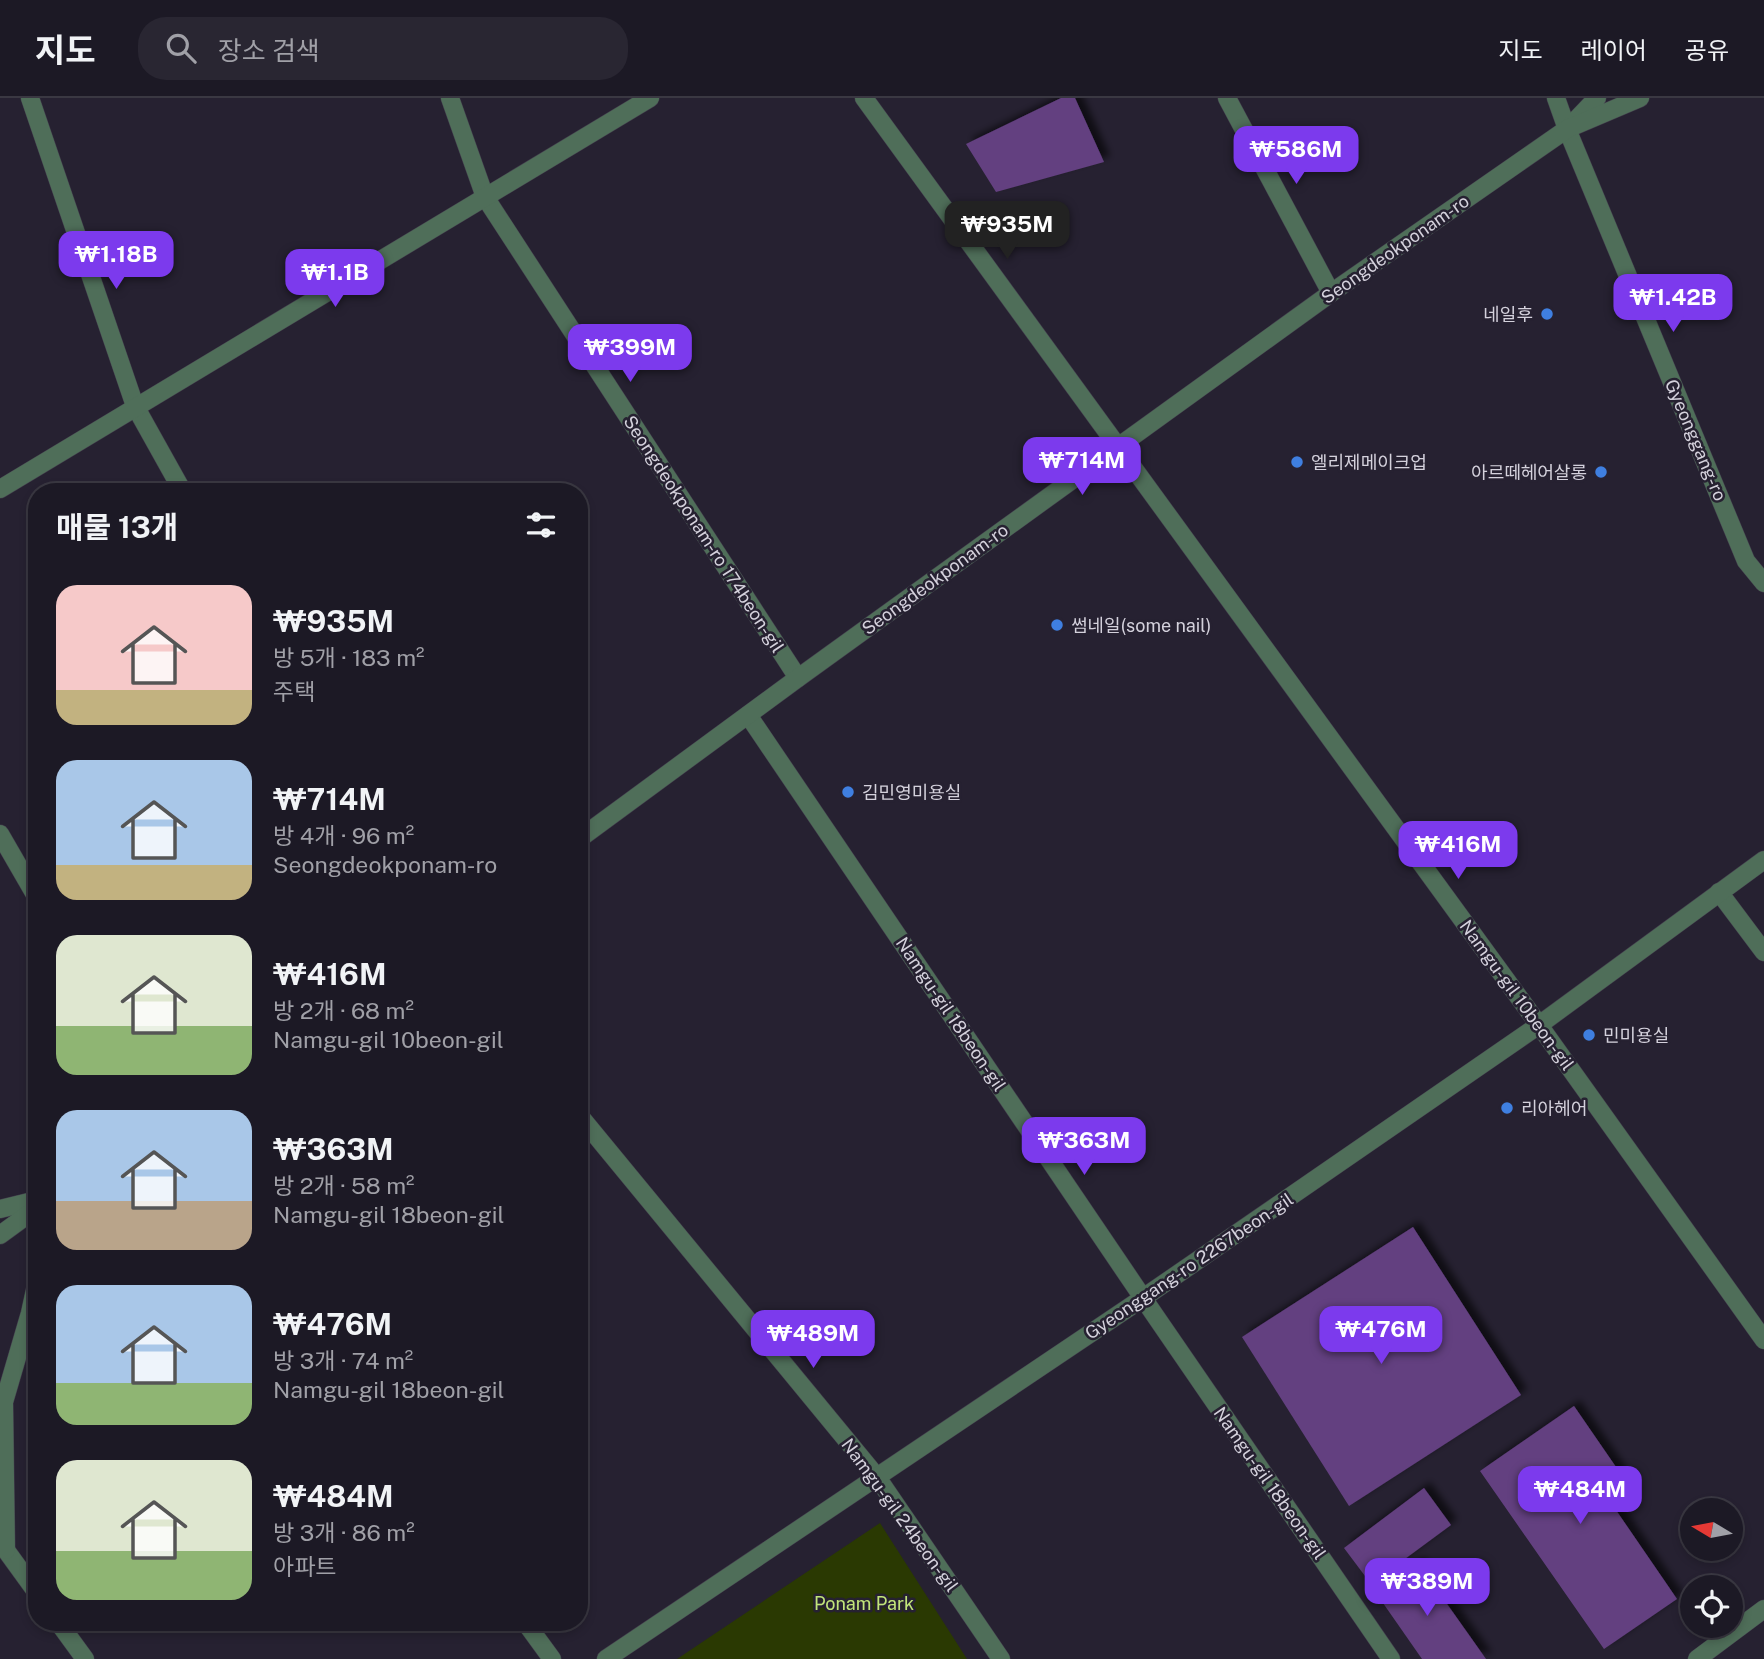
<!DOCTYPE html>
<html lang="ko">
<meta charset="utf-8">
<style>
body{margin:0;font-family:"Public Sans","Noto Sans KR",sans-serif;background:#292632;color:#f1f3f6;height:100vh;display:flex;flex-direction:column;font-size:26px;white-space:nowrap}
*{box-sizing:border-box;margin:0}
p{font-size:23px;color:#a0a0a7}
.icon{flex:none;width:38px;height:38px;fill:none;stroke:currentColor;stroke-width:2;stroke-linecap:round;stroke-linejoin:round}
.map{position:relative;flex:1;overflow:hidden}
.sheet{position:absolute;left:28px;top:385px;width:560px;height:1148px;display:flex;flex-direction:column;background:#1c1925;border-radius:28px;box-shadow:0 4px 10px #0003,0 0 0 2px #3a3842}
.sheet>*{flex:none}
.needle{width:46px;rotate:280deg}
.controls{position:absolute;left:1680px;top:1400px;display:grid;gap:14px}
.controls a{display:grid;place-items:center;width:63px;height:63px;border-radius:50%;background:#1c1925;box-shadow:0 4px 10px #0003,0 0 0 2px #3a3842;font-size:35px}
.price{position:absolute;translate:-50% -60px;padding:0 16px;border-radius:14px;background:#7c3aed;color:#fff;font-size:23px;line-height:46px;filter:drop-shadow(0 2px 4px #0008)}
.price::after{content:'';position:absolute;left:50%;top:42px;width:21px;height:16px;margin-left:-10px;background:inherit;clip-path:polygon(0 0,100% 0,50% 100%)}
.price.current{background:#222;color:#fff}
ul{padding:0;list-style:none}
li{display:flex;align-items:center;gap:21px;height:175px;padding:0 28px}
li span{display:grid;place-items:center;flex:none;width:196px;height:140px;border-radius:21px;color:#555}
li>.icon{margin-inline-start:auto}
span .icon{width:84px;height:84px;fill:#fffc;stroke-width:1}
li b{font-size:30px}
h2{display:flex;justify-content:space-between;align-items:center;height:84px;padding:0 28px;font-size:30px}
header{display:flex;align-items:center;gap:42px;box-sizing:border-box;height:98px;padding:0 35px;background:#1c1925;border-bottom:2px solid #3a3842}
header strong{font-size:33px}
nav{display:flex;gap:38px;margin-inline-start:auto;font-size:24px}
.search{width:490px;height:63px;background:#292632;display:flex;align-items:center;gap:18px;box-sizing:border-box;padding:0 24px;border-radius:28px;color:#a0a0a7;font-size:26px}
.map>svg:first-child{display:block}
.green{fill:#2a3902}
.building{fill:#644080;filter:url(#shadow)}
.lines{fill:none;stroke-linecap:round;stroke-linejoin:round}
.minor-casing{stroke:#423d4c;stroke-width:19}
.minor{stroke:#4f6e59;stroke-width:18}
.shop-dot{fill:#3f7fe0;stroke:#262131;stroke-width:2.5}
.labels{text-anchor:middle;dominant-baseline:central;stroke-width:5;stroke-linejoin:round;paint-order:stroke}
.street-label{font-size:18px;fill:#d4d1dc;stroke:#262131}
.poi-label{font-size:18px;fill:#d4d1dc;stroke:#262131;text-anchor:start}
.park-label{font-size:18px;fill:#c2e57a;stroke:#262131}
</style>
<header>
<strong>지도</strong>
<div class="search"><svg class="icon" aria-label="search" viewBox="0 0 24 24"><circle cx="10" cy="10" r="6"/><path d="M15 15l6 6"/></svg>장소 검색</div>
<nav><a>지도</a><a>레이어</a><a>공유</a></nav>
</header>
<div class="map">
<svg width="1764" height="1561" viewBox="0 0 1764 1561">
<defs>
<filter id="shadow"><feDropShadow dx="6" dy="-6" stdDeviation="3.5" flood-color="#0009"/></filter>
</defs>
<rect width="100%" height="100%" fill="#262131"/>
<!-- green -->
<polygon class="green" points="880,1425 967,1561 677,1561"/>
<!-- building -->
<g class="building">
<polygon points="1061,0 1075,0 1104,64 996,94 966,46"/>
<polygon points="1413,1129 1521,1297 1349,1408 1242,1239"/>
<polygon points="1574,1308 1627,1385 1607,1399 1677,1501 1604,1551 1480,1373"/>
<polygon points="1424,1390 1451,1427 1371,1486 1344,1450"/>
<polygon points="1418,1465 1486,1561 1422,1561 1376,1495"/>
</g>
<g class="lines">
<defs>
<g id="minor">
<polyline points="30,0 135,308 183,394"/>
<polyline points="450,0 485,99 798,580"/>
<polyline points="864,0 1539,927 1764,1242"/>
<polyline points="1227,0 1331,195"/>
<polyline points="1556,0 1567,31 1746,463 1764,485"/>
<polyline points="1572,26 1597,0"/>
<polyline points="0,391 650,0"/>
<polyline points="748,617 1143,1200 1391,1561"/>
<polyline points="0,736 37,800"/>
<polyline points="579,741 798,580 1331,195 1567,31 1640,0"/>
<polyline points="1719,794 1764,854"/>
<polyline points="579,1017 877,1379 1001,1561"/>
<polyline points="0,1111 37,1102"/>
<polyline points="0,1137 37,1110"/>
<polyline points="0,1444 37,1495"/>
<polyline points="0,1449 6,1452 4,1304 30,1215 37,1183"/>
<polyline points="58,1524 85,1561"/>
<polyline points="525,1524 552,1561"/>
<polyline points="606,1561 1143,1200 1539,927 1764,762"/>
<polyline points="1697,1561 1764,1511"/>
</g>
</defs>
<!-- minor casing -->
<use href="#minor" class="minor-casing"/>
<!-- minor -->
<use href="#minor" class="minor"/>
</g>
<!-- markers -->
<g class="shop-dot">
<circle cx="1547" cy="216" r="7"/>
<circle cx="1297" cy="364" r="7"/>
<circle cx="1601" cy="374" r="7"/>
<circle cx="1057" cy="527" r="7"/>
<circle cx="848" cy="694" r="7"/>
<circle cx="1589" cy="937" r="7"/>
<circle cx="1507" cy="1010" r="7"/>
</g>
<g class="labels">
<!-- street labels -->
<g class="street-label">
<text transform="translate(1395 151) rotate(-35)">Seongdeokponam-ro</text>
<text transform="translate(1696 342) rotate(67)">Gyeonggang-ro</text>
<text transform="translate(704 436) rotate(57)">Seongdeokponam-ro 174beon-gil</text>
<text transform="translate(935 481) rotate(-36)">Seongdeokponam-ro</text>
<text transform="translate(1517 897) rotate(54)">Namgu-gil 10beon-gil</text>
<text transform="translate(951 916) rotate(56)">Namgu-gil 18beon-gil</text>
<text transform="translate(1189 1168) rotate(-34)">Gyeonggang-ro 2267beon-gil</text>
<text transform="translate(1270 1385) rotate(55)">Namgu-gil 18beon-gil</text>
<text transform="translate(900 1417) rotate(54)">Namgu-gil 24beon-gil</text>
</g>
<!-- poi labels -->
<g class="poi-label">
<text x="1533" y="216" text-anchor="end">네일후</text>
<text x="1311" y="364">엘리제메이크업</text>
<text x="1587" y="374" text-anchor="end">아르떼헤어살롱</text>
<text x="1071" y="527">썸네일(some nail)</text>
<text x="862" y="694">김민영미용실</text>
<text x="1603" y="937">민미용실</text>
<text x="1521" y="1010">리아헤어</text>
</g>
<!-- park labels -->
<g class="park-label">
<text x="864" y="1505">Ponam Park</text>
</g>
</g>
</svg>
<div class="controls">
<a><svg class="needle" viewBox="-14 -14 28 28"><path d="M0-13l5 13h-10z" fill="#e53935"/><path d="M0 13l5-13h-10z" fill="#a0a0a7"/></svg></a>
<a><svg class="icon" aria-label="locate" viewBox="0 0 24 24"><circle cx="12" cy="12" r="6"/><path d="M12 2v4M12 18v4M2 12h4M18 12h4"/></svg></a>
</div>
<b class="price" style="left:1296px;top:88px">₩586M</b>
<b class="price current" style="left:1007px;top:163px">₩935M</b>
<b class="price" style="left:116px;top:193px">₩1.18B</b>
<b class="price" style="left:335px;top:211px">₩1.1B</b>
<b class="price" style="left:1673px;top:236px">₩1.42B</b>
<b class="price" style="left:630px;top:286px">₩399M</b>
<b class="price" style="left:1082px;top:399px">₩714M</b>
<b class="price" style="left:1458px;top:783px">₩416M</b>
<b class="price" style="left:1084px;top:1079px">₩363M</b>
<b class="price" style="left:1381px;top:1268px">₩476M</b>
<b class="price" style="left:813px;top:1272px">₩489M</b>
<b class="price" style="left:1580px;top:1428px">₩484M</b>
<b class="price" style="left:1427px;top:1520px">₩389M</b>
<section class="sheet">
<h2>매물 13개<svg class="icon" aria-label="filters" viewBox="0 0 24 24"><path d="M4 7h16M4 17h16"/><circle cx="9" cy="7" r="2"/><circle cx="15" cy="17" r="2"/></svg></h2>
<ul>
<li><span style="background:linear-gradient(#f6c9c9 75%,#c2b280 0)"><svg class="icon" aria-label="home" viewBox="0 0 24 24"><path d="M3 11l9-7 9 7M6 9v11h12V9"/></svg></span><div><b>₩935M</b><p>방 5개 · 183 m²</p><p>주택</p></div></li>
<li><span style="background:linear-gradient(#a9c7e8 75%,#c2b280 0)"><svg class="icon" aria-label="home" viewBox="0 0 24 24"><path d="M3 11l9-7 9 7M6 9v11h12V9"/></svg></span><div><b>₩714M</b><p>방 4개 · 96 m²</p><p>Seongdeokponam-ro</p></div></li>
<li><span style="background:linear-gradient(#dfe7d0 65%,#8fb573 0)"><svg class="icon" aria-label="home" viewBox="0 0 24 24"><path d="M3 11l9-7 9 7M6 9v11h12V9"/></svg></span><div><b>₩416M</b><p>방 2개 · 68 m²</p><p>Namgu-gil 10beon-gil</p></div></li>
<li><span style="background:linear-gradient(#a9c7e8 65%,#b9a48a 0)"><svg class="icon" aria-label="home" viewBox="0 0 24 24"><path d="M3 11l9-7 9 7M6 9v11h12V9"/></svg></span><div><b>₩363M</b><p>방 2개 · 58 m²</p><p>Namgu-gil 18beon-gil</p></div></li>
<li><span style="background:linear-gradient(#a9c7e8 70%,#8fb573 0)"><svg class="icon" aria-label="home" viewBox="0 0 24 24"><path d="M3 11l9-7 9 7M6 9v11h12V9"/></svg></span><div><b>₩476M</b><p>방 3개 · 74 m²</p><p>Namgu-gil 18beon-gil</p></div></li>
<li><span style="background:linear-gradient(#dfe7d0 65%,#8fb573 0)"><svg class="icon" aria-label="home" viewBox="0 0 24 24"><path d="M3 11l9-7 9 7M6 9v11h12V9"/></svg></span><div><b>₩484M</b><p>방 3개 · 86 m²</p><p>아파트</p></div></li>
</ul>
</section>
</div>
